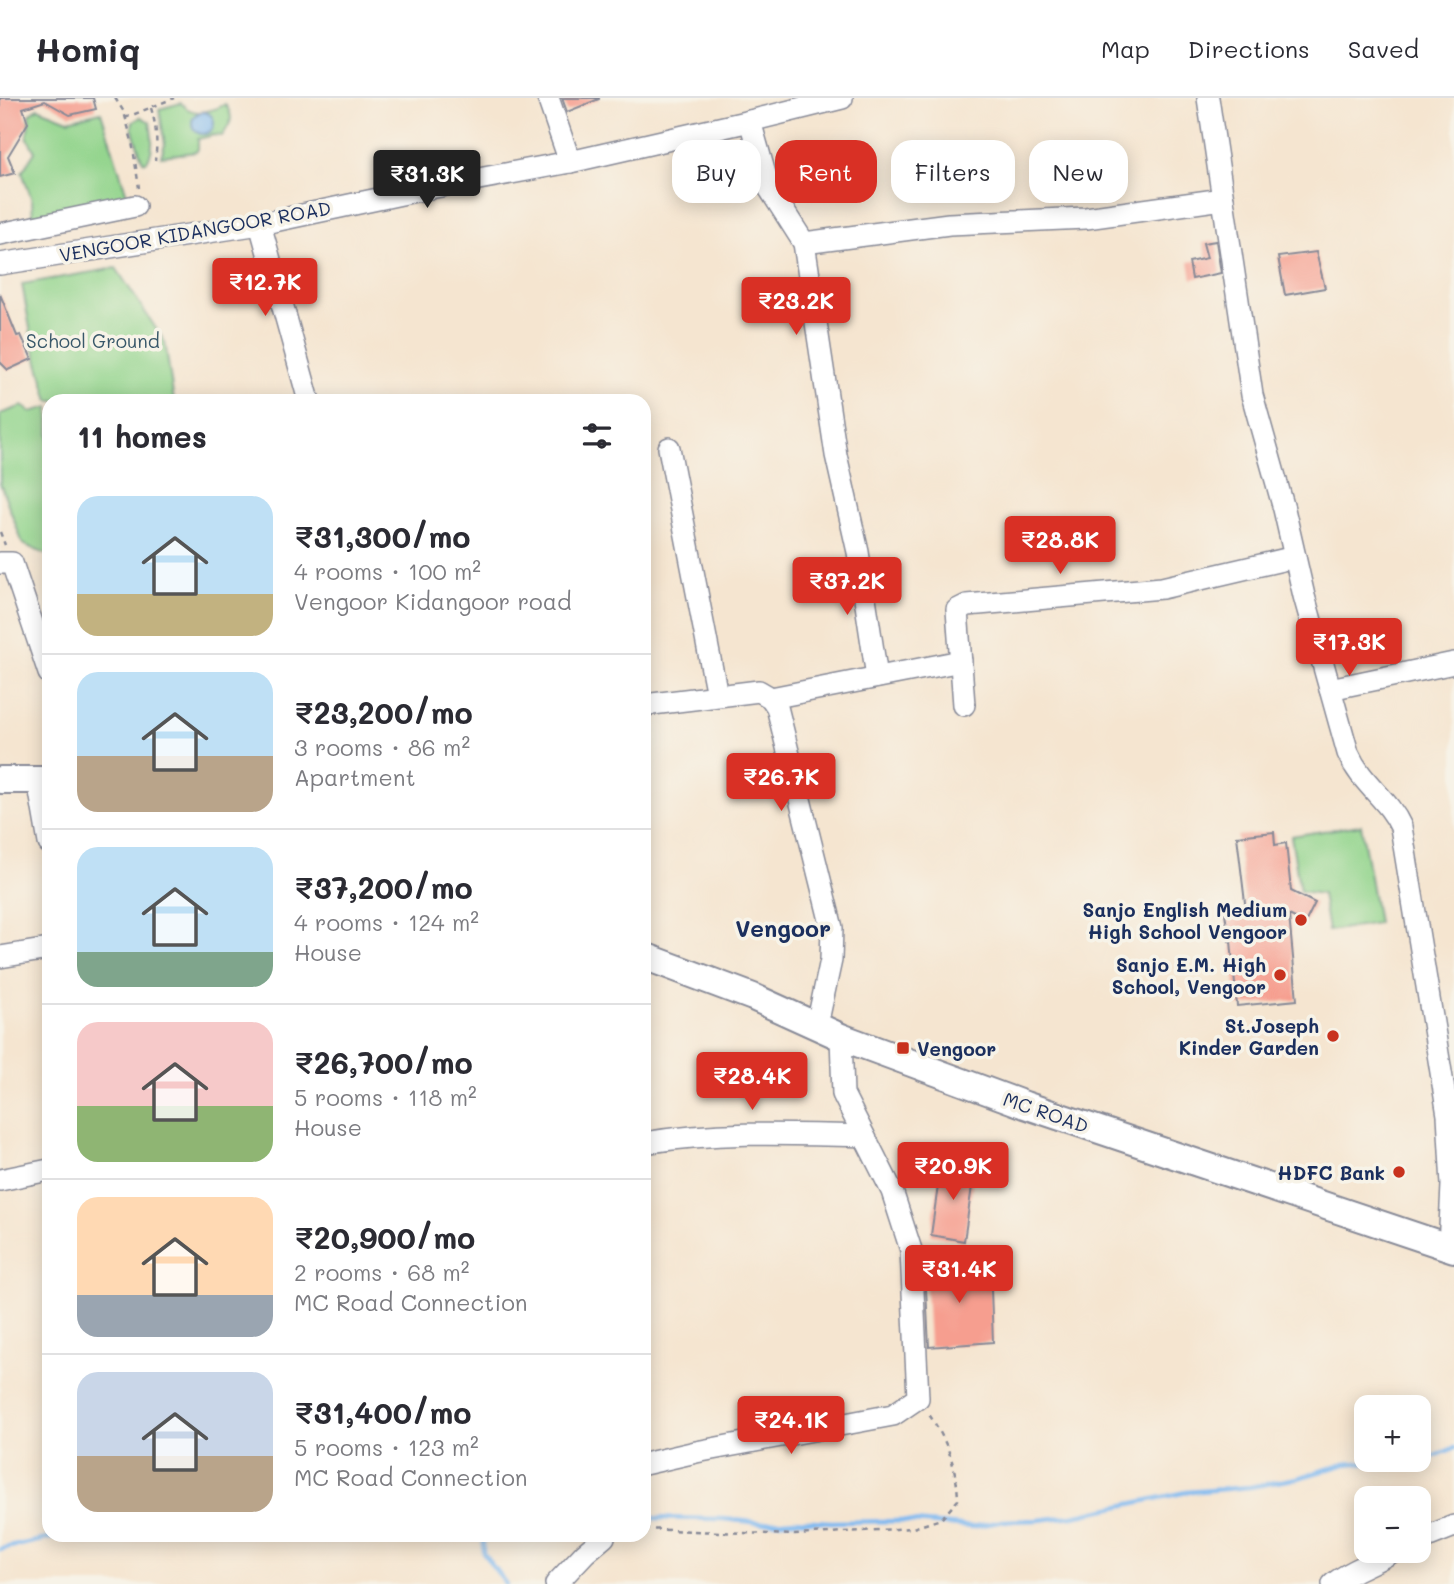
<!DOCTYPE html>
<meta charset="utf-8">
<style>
body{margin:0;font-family:Mali,sans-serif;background:#f2f2f3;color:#2b2b33;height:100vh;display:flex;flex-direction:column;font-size:26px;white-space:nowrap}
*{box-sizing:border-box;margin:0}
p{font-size:23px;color:#7c7c81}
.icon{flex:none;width:38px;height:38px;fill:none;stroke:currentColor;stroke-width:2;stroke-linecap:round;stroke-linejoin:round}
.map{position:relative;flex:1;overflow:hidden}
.drawer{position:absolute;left:42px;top:296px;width:609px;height:1148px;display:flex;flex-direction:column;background:#fff;border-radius:21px;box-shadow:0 4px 18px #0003}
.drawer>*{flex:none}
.banner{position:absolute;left:672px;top:42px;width:665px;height:63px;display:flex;gap:14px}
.fabs{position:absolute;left:1354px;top:1297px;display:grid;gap:14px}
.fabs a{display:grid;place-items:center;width:77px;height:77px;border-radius:14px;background:#fff;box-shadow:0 4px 18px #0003;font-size:35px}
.price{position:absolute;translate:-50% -60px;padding:0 16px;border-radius:7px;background:#d93025;color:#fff;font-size:23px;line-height:46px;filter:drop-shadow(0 2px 4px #0008)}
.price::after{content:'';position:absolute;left:50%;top:42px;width:21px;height:16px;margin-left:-10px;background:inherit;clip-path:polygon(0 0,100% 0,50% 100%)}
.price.on{background:#222;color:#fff}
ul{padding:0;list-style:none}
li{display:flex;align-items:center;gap:21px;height:175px;padding:0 35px}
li+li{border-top:2px solid #e1e1e2}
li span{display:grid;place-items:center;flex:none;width:196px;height:140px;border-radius:21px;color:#555}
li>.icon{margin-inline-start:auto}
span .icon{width:84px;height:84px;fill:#fffc;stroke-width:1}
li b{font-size:30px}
h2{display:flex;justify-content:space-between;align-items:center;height:84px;padding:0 35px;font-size:30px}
.chip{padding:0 24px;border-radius:21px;background:#fff;box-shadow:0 4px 18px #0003;font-size:24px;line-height:63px}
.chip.on{background:#d93025;color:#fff}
header{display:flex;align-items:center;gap:42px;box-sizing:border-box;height:98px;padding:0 35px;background:#fff;border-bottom:2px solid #e1e1e2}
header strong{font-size:33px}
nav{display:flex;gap:38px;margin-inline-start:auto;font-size:24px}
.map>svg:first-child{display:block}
.green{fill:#92d48c;stroke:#568275;stroke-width:2}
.water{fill:#7fb9f0;stroke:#4d74a7;stroke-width:2}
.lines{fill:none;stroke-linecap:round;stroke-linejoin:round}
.stream{stroke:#7fb9f0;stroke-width:4.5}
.building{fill:#f69e8f}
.minor-casing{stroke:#888a97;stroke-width:24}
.major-casing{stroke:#888a97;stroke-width:30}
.path{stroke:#888a97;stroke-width:2.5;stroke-dasharray:5 5;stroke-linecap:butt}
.minor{stroke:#fff;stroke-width:21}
.major{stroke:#fff;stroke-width:26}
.poi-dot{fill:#c8321e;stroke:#f7f3e8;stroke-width:2.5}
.labels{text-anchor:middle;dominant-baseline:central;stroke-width:7;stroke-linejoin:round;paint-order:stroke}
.street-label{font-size:19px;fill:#1b2f5e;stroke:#f7f3e8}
.park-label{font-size:19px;fill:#39586a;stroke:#f7f3e8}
.poi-label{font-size:19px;font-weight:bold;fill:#1b2f5e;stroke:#f7f3e8;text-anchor:end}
.quarter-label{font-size:23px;font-weight:bold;fill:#1b2f5e;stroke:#f7f3e8}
</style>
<header>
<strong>Homiq</strong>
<nav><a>Map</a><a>Directions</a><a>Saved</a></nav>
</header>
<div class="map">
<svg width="1454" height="1486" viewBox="0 0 1454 1486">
<rect width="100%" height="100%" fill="#f7f3e8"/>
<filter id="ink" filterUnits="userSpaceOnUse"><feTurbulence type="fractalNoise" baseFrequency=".0143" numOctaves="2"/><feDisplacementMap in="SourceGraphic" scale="14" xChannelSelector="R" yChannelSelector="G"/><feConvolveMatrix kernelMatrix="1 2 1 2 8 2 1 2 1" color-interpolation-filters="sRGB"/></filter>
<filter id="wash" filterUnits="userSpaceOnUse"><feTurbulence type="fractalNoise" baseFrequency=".00686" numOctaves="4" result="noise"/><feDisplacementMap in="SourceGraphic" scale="28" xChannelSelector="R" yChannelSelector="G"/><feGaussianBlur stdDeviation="1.57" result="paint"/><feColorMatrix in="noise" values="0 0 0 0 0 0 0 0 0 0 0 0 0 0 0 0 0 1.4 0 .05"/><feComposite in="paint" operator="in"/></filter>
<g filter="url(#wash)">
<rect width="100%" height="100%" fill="#f5e5d0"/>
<!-- green -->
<g class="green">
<path d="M181,5C184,7 186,11 190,12C199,17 218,11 225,6C235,20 231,25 222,38L214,37L198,41V51L196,54L161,58L165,46L159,11Z"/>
<polygon points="38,10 68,22 101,14 128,100 33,122 32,102 22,74 35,54 27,39 30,16"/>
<path d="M141,19L150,24C152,37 155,54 146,64L143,63L141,59L132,29L133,24Z"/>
<polygon points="116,170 165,244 174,303 49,303 33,247 22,186"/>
<polygon points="22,308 31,314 49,309 49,458 23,446 0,385 0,316"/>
<polygon points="1361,727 1378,825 1328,833 1322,796 1300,793 1291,738"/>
</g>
<!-- water -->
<circle class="water" cx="203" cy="25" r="11"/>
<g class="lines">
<!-- stream -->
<g class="stream">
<polyline points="644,1420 723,1421 762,1425 795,1422 831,1424 901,1423 972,1429 1003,1423 1038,1422 1073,1418 1187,1394 1250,1389 1298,1380 1345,1366 1382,1363 1420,1364 1454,1350"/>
<polyline points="483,1437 483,1455 506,1486"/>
<polyline points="0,1451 65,1437"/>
</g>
</g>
<g id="blocks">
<!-- building -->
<g class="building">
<polygon points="0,0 93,0 96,11 70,17 45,3 23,10 28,25 8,58 15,75 0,79"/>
<polygon points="562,0 599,0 599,1 567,14"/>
<polygon points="1216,143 1221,175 1192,181 1189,164 1207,160 1203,145"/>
<polygon points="1316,154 1325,190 1285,197 1278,159"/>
<polygon points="0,196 17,238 21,237 32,261 8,272 0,264"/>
<polygon points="1274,734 1275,747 1286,745 1291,793 1315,805 1305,825 1289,817 1297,902 1237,908 1231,843 1229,843 1225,815 1246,813 1237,738"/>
<polygon points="941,1067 975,1068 964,1143 931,1137"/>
<polygon points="990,1166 993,1244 929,1249 925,1171"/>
</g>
</g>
</g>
<g filter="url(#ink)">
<use href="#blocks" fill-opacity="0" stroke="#888a97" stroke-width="2"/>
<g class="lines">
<defs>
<g id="minor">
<polyline points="548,0 570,64"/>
<path d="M1208,0L1252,297L1284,411L1304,498L1348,655C1362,687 1388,700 1401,729L1448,1017L1452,1087L1449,1150"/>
<polyline points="750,23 769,90 804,145 836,357 858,454 877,579"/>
<polyline points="260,126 309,303"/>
<polyline points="0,136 135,108"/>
<polyline points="804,145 949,126 1086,120 1223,101"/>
<polyline points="0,166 260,126 425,91 570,64 750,23 842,0"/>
<polyline points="669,350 717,597"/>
<polyline points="0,465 12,465 49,575"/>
<polyline points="1330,591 1454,565"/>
<polyline points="771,600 961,563"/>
<polyline points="644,607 759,593 771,600 777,609 832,830 831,862 817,927"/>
<polyline points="964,607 957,512 967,507 1162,490 1295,459"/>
<polyline points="38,682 49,745"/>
<polyline points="0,859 49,851"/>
<path d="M644,1045C717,1033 790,1036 864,1038"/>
<polyline points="0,1082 49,1072"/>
<polyline points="644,1366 696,1354 893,1317 918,1300 911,1152 892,1093 843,996 841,939"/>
<polyline points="1419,1442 1454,1428"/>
<polyline points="556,1486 585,1455 604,1439 604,1437"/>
<path d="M1333,1486C1354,1470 1374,1466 1395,1452"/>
</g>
<g id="major">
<polyline points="0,682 49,682"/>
<polyline points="644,858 753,899 841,939 1025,1007 1454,1151"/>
</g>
</defs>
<!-- minor casing -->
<use href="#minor" class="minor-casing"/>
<!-- major casing -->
<use href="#major" class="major-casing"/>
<!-- path -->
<g class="path">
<polyline points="115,0 124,14 132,43 139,90"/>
<path d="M151,10C156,26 158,45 155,62"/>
<polyline points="125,20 174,0"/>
<polyline points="0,434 5,447"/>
<path d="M644,1431L794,1437L913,1430L941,1421L958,1402C957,1369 947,1342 928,1315"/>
</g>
<!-- minor -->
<use href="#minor" class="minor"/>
<!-- major -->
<use href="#major" class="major"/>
</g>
</g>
<!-- markers -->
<g class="poi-dot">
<circle cx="1301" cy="822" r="7"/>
<circle cx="1280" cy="877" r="7"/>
<circle cx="1333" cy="938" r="7"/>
<rect x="896" y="943" width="14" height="14" rx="3.5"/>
<circle cx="1399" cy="1074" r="7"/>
</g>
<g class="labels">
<!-- street labels -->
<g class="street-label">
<text transform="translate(195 133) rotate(-10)">VENGOOR KIDANGOOR ROAD</text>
<text transform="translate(1046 1014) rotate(19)">MC ROAD</text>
</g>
<!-- park labels -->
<g class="park-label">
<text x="93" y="242">School Ground</text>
</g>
<!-- poi labels -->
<g class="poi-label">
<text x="1287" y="811">Sanjo English Medium<tspan x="1287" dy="22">High School Vengoor</tspan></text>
<text x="1266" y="866">Sanjo E.M. High<tspan x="1266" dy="22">School, Vengoor</tspan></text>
<text x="1319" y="927">St.Joseph<tspan x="1319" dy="22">Kinder Garden</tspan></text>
<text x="917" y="950" text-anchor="start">Vengoor</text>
<text x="1385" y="1074">HDFC Bank</text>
</g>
<!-- quarter labels -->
<g class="quarter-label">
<text x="783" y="830">Vengoor</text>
</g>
</g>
</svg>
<div class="fabs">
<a>+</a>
<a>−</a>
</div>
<b class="price on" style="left:427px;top:112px">₹31.3K</b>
<b class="price" style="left:265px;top:220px">₹12.7K</b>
<b class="price" style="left:796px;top:239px">₹23.2K</b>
<b class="price" style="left:1060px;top:478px">₹28.8K</b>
<b class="price" style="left:847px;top:519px">₹37.2K</b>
<b class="price" style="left:1349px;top:580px">₹17.3K</b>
<b class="price" style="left:781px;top:715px">₹26.7K</b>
<b class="price" style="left:752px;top:1014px">₹28.4K</b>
<b class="price" style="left:953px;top:1104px">₹20.9K</b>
<b class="price" style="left:959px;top:1207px">₹31.4K</b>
<b class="price" style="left:791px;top:1358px">₹24.1K</b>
<div class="banner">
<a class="chip">Buy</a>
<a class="chip on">Rent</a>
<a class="chip">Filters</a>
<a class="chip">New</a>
</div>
<section class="drawer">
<h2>11 homes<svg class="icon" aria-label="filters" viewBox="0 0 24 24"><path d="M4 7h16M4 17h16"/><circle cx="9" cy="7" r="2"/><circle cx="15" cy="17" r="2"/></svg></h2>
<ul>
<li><span style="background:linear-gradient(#bfe0f5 70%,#c2b280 0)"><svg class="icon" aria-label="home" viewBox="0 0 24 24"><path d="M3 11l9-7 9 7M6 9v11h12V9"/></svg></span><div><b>₹31,300/mo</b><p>4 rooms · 100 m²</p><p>Vengoor Kidangoor road</p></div></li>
<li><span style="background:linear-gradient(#bfe0f5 60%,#b9a48a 0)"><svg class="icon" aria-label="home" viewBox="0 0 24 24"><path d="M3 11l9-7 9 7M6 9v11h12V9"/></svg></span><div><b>₹23,200/mo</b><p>3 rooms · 86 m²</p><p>Apartment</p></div></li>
<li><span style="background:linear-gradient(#bfe0f5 75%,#7fa58c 0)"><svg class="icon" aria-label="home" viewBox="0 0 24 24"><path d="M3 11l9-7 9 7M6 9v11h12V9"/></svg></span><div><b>₹37,200/mo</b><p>4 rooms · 124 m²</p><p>House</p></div></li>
<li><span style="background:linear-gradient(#f6c9c9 60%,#8fb573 0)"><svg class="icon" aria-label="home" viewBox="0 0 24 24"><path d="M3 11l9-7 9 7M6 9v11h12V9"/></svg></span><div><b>₹26,700/mo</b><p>5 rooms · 118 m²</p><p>House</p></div></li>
<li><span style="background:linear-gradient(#ffd9b3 70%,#9aa5b1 0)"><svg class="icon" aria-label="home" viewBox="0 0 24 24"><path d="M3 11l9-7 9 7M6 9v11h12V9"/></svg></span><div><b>₹20,900/mo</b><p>2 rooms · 68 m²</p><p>MC Road Connection</p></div></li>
<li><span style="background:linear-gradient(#c9d6e8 60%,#b9a48a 0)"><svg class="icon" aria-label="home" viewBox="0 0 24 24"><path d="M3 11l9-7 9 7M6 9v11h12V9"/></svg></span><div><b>₹31,400/mo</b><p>5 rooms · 123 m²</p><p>MC Road Connection</p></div></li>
</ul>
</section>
</div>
